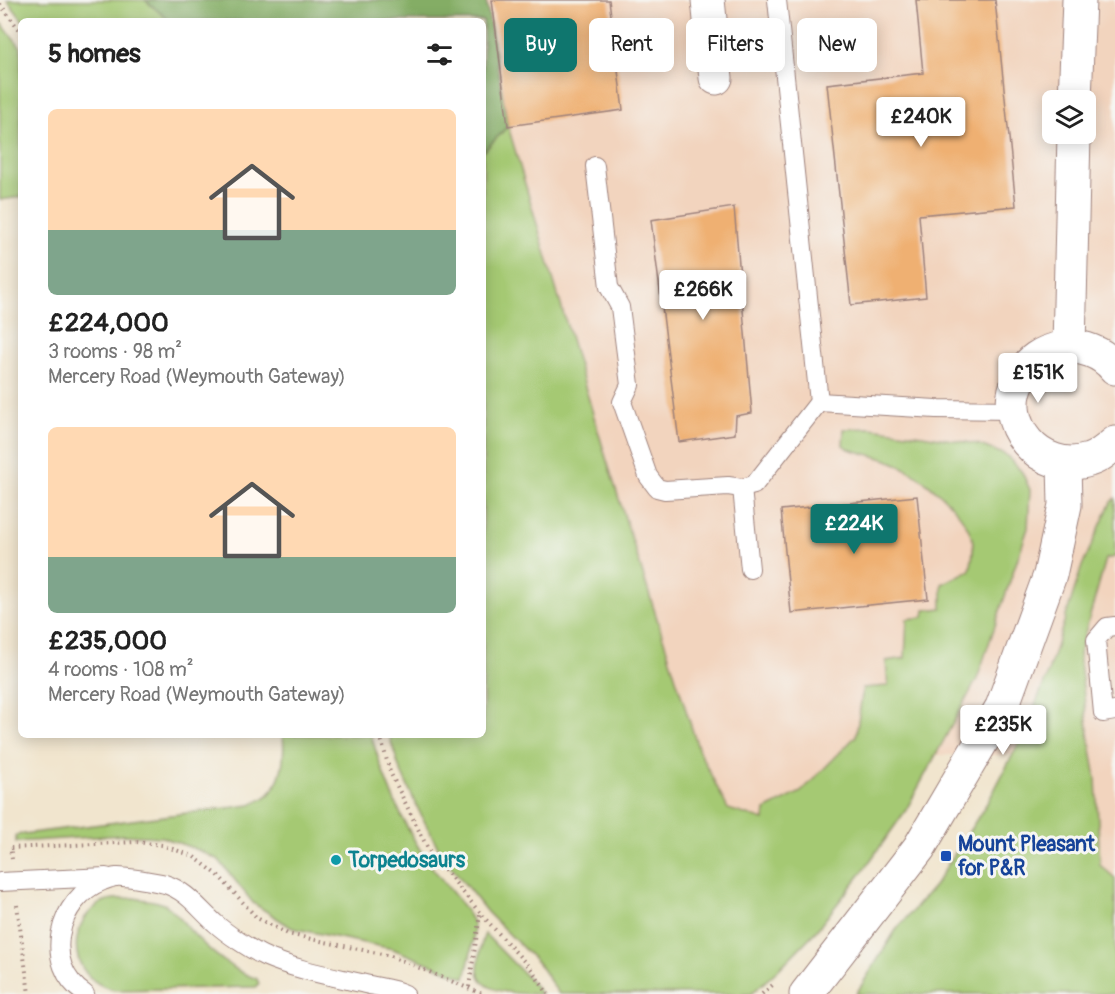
<!DOCTYPE html>
<meta charset="utf-8">
<style>
body{margin:0;font-family:Pangolin,sans-serif;background:#f6f6f6;color:#222;height:100vh;display:flex;flex-direction:column;font-size:22px;white-space:nowrap}
*{box-sizing:border-box;margin:0}
p{font-size:20px;color:#767676}
.icon{flex:none;width:33px;height:33px;fill:none;stroke:currentColor;stroke-width:2;stroke-linecap:round;stroke-linejoin:round}
.map{position:relative;flex:1;overflow:hidden}
.side{position:absolute;left:18px;top:18px;width:468px;height:720px;display:flex;flex-direction:column;background:#fff;border-radius:9px;box-shadow:0 3px 15px #0003}
.side>*{flex:none}
.guide{position:absolute;left:504px;top:18px;width:520px;height:54px;display:flex;gap:12px}
.fabs{position:absolute;left:1042px;top:90px;display:grid;gap:12px}
.fabs a{display:grid;place-items:center;width:54px;height:54px;border-radius:9px;background:#fff;box-shadow:0 3px 15px #0003;font-size:30px}
.price{position:absolute;translate:-50% -51px;padding:0 14px;border-radius:6px;background:#fff;color:#222;font-size:20px;line-height:39px;filter:drop-shadow(0 2px 3px #0008)}
.price::after{content:'';position:absolute;left:50%;top:36px;width:18px;height:14px;margin-left:-9px;background:inherit;clip-path:polygon(0 0,100% 0,50% 100%)}
.price.on{background:#0f766e;color:#fff}
ul{padding:0;list-style:none}
li{display:grid;align-content:center;gap:12px;height:318px;padding:0 30px}
li span{display:grid;place-items:center;height:186px;border-radius:9px;color:#555}
li>.icon{margin-inline-start:auto}
span .icon{width:108px;height:108px;fill:#fffc;stroke-width:1}
li b{font-size:26px}
h2{display:flex;justify-content:space-between;align-items:center;height:72px;padding:0 30px;font-size:26px}
.tag{padding:0 21px;border-radius:9px;background:#fff;box-shadow:0 3px 15px #0003;font-size:21px;line-height:54px}
.tag.on{background:#0f766e;color:#fff}
.map>svg:first-child{display:block}
.built{fill:#f2d4be;fill-rule:evenodd}
.green{fill:#a5c973;stroke:#78744f;stroke-width:1.5}
.forest{fill:#84ad65;stroke:#676648;stroke-width:1.5}
.building{fill:#efb072}
.lines{fill:none;stroke-linecap:round;stroke-linejoin:round}
.service-casing{stroke:#9e827c;stroke-width:20}
.minor-casing{stroke:#9e827c;stroke-width:35}
.path{stroke:#9e827c;stroke-width:4;stroke-dasharray:1.5 4.5;stroke-linecap:butt}
.service{stroke:#fff;stroke-width:18}
.minor{stroke:#fff;stroke-width:33}
.transit-dot{fill:#1a4fb4;stroke:#f6f6f2;stroke-width:2}
.culture-dot{fill:#0f9aa8;stroke:#f6f6f2;stroke-width:2}
.labels{text-anchor:middle;dominant-baseline:central;stroke-width:6;stroke-linejoin:round;paint-order:stroke}
.transit-label{font-size:21px;font-weight:bold;fill:#164399;stroke:#f6f6f2;text-anchor:start}
.culture-label{font-size:21px;font-weight:bold;fill:#0d838f;stroke:#f6f6f2;text-anchor:start}
</style>
<div class="map">
<svg width="1115" height="994" viewBox="0 0 1115 994">
<rect width="100%" height="100%" fill="#f6f6f2"/>
<filter id="ink" filterUnits="userSpaceOnUse"><feTurbulence type="fractalNoise" baseFrequency=".0167" numOctaves="2"/><feDisplacementMap in="SourceGraphic" scale="12" xChannelSelector="R" yChannelSelector="G"/><feConvolveMatrix kernelMatrix="1 2 1 2 8 2 1 2 1" color-interpolation-filters="sRGB"/></filter>
<filter id="wash" filterUnits="userSpaceOnUse"><feTurbulence type="fractalNoise" baseFrequency=".008" numOctaves="4" result="noise"/><feDisplacementMap in="SourceGraphic" scale="24" xChannelSelector="R" yChannelSelector="G"/><feGaussianBlur stdDeviation="1.35" result="paint"/><feColorMatrix in="noise" values="0 0 0 0 0 0 0 0 0 0 0 0 0 0 0 0 0 1.4 0 .05"/><feComposite in="paint" operator="in"/></filter>
<g filter="url(#wash)">
<rect width="100%" height="100%" fill="#f1e5ce"/>
<!-- built -->
<path class="built" d="M486,0H1115V899L1073,904L1085,775L1094,755H923L764,821L728,809L699,751L607,461L508,126ZM1053,100H1086V134H1053Z"/>
<!-- green -->
<g class="green">
<polygon points="7,0 145,0 170,21 23,21"/>
<polygon points="0,22 21,47 21,197 0,200"/>
<path d="M508,126L607,461L699,751L728,809L764,820L765,810L801,792L856,736L863,688L888,686L886,661L905,658L907,619L924,617L925,610L942,608V584L970,570C972,560 975,548 972,538C964,510 922,476 897,464C883,457 864,454 849,449L843,445L844,429L870,428L922,435L977,444L1006,455L1022,472L1030,490L1028,528L977,679L906,810L863,871L816,931L778,970L751,994H559L538,963L487,912L442,855L419,811L399,767L389,735H483V152Z"/>
<polygon points="1115,498 1115,557 1106,559 1079,654 1089,738 1096,778 1100,865 1115,878 1115,994 856,994 896,930 935,885 989,800 1023,735 1046,678 1082,566 1111,502"/>
<path d="M283,735H371C383,777 399,816 422,853C432,871 470,909 473,924C476,938 468,964 465,978L393,949L292,928L253,903L219,860L198,850L162,837L124,835L16,842V835L250,805C256,802 267,798 271,792C283,776 285,754 283,735Z"/>
<path d="M134,898C144,900 158,900 166,905C176,912 182,921 189,929C208,950 231,970 257,979L259,984L256,987L114,990C80,981 67,950 84,919C88,913 98,903 105,901C114,898 125,899 134,898Z"/>
<path d="M485,934L531,981L541,994C514,994 471,994 479,961C480,952 481,941 485,934Z"/>
</g>
<!-- forest -->
<polygon class="forest" points="145,0 486,0 508,126 483,152 483,21 170,21"/>
<g id="blocks">
<!-- building -->
<g class="building">
<polygon points="492,0 609,0 623,110 508,126"/>
<polygon points="916,0 995,0 1016,206 919,215 926,297 851,305 827,84 923,73"/>
<polygon points="734,207 752,413 736,416 735,434 679,442 651,220"/>
<polygon points="917,496 928,599 791,613 781,510"/>
</g>
</g>
</g>
<g filter="url(#ink)">
<use href="#blocks" fill-opacity="0" stroke="#9e827c" stroke-width="1.5"/>
<g class="lines">
<defs>
<g id="service">
<polyline points="777,0 819,402"/>
<polyline points="595,166 609,287 620,307 630,385 622,402 648,476 657,488 665,490 728,486 742,488 754,485 819,402 936,409 1013,410"/>
<polyline points="742,488 750,569"/>
<polyline points="1115,626 1107,627 1096,640 1103,713 1115,711"/>
<polyline points="0,882 106,877"/>
<path d="M85,994C41,965 58,898 103,881C107,880 112,877 116,877C123,876 158,882 165,884C187,891 199,909 215,923C227,934 250,949 264,956C296,970 331,976 365,984C377,987 394,988 405,994"/>
</g>
<g id="minor">
<polyline points="708,0 716,78"/>
<polyline points="1075,100 1079,0"/>
<polyline points="1069,347 1074,134"/>
<path d="M1115,368C1103,353 1081,344 1062,348C1042,352 1029,360 1020,378C995,423 1041,476 1089,460C1099,457 1107,450 1115,443"/>
<polyline points="806,994 919,848 1002,707 1050,575 1065,505 1064,463"/>
</g>
</defs>
<!-- service casing -->
<use href="#service" class="service-casing"/>
<!-- minor casing -->
<use href="#minor" class="minor-casing"/>
<!-- path -->
<g class="path">
<polyline points="0,4 21,32"/>
<polyline points="380,735 390,772 428,849 480,913 531,969 548,994"/>
<polyline points="12,859 10,848 137,842 162,845 193,856 218,875 257,918 288,934 391,956 482,994"/>
<polyline points="17,905 29,994"/>
<polyline points="469,987 480,914"/>
<polyline points="762,994 775,983"/>
</g>
<!-- service -->
<use href="#service" class="service"/>
<!-- minor -->
<use href="#minor" class="minor"/>
</g>
</g>
<!-- markers -->
<rect class="transit-dot" x="940" y="850" width="12" height="12" rx="3"/>
<circle class="culture-dot" cx="336" cy="860" r="6"/>
<g class="labels">
<!-- transit labels -->
<g class="transit-label">
<text x="958" y="844">Mount Pleasant<tspan x="958" dy="24">for P&amp;R</tspan></text>
</g>
<!-- culture labels -->
<g class="culture-label">
<text x="348" y="860">Torpedosaurs</text>
</g>
</g>
</svg>
<div class="fabs">
<a><svg class="icon" aria-label="layers" viewBox="0 0 24 24"><path d="M12 4l9 5-9 5-9-5zM3 14l9 5 9-5"/></svg></a>
</div>
<b class="price" style="left:921px;top:148px">£240K</b>
<b class="price" style="left:703px;top:321px">£266K</b>
<b class="price" style="left:1038px;top:404px">£151K</b>
<b class="price on" style="left:854px;top:555px">£224K</b>
<b class="price" style="left:1003px;top:756px">£235K</b>
<div class="guide">
<a class="tag on">Buy</a>
<a class="tag">Rent</a>
<a class="tag">Filters</a>
<a class="tag">New</a>
</div>
<section class="side">
<h2>5 homes<svg class="icon" aria-label="filters" viewBox="0 0 24 24"><path d="M4 7h16M4 17h16"/><circle cx="9" cy="7" r="2"/><circle cx="15" cy="17" r="2"/></svg></h2>
<ul>
<li><span style="background:linear-gradient(#ffd9b3 65%,#7fa58c 0)"><svg class="icon" aria-label="home" viewBox="0 0 24 24"><path d="M3 11l9-7 9 7M6 9v11h12V9"/></svg></span><div><b>£224,000</b><p>3 rooms · 98 m²</p><p>Mercery Road (Weymouth Gateway)</p></div></li>
<li><span style="background:linear-gradient(#ffd9b3 70%,#7fa58c 0)"><svg class="icon" aria-label="home" viewBox="0 0 24 24"><path d="M3 11l9-7 9 7M6 9v11h12V9"/></svg></span><div><b>£235,000</b><p>4 rooms · 108 m²</p><p>Mercery Road (Weymouth Gateway)</p></div></li>
</ul>
</section>
</div>
